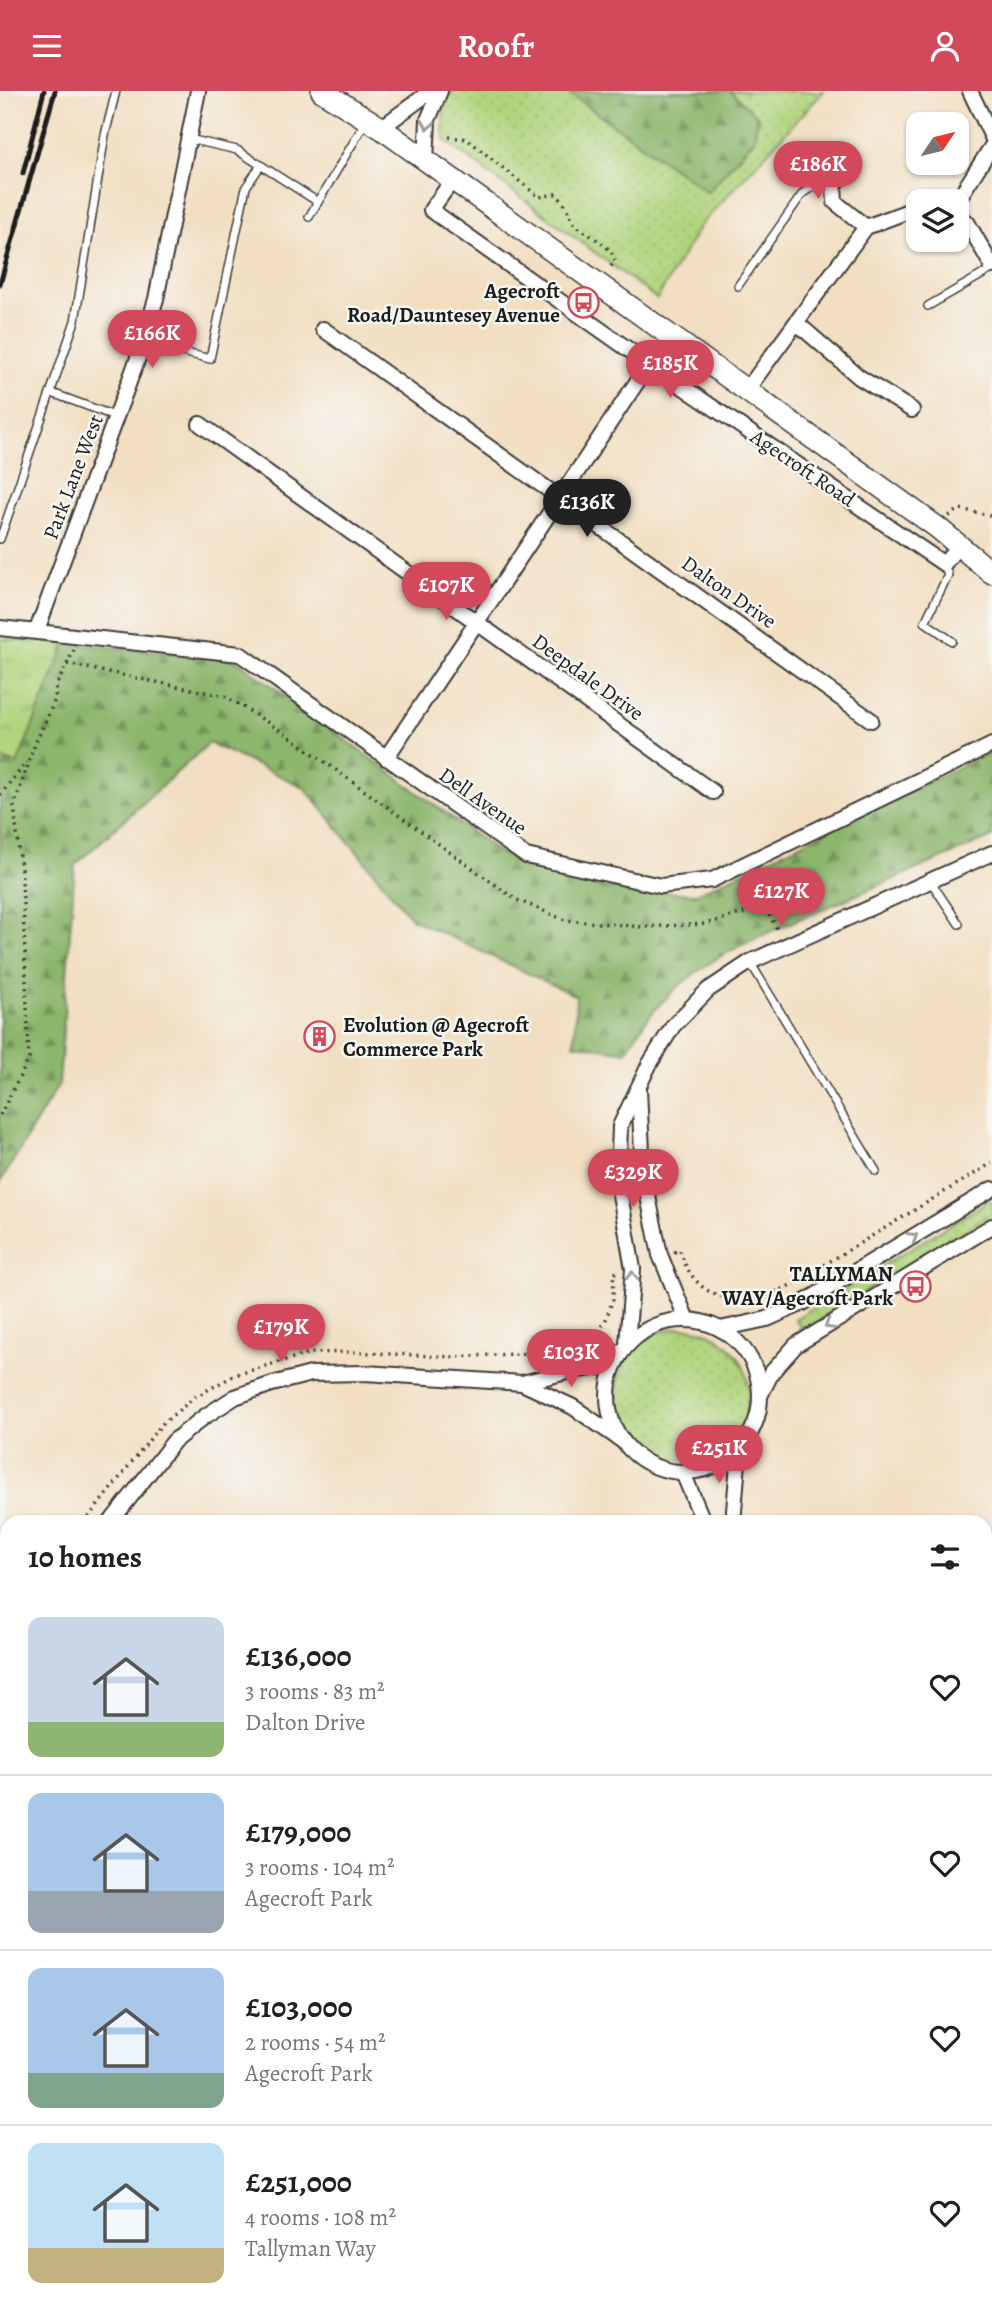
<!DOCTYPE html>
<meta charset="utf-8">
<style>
body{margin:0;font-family:Alegreya,serif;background:#f6f6f6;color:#202124;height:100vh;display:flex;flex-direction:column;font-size:26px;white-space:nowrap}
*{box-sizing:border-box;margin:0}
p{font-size:23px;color:#757577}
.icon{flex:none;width:38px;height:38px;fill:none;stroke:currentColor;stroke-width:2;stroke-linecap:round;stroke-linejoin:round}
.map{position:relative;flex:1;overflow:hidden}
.side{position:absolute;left:0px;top:1424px;width:992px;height:800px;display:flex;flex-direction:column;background:#fff;border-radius:21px 21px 0 0;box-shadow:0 2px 5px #0004}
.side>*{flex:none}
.needle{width:46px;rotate:55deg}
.buttons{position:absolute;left:906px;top:21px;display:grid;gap:14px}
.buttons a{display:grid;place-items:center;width:63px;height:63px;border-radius:14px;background:#fff;box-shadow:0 2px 5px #0004;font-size:35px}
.price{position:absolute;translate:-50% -60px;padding:0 16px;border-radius:24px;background:#d1495b;color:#fff;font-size:23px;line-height:46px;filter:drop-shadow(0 2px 4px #0008)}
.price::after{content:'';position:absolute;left:50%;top:42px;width:21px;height:16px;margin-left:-10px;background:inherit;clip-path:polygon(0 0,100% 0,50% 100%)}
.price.active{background:#222;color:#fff}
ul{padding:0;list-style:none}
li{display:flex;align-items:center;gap:21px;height:175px;padding:0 28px}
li+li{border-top:2px solid #e0e0e0}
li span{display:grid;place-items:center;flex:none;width:196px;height:140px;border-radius:14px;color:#555}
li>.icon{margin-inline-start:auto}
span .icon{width:84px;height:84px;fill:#fffc;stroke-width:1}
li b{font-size:30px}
h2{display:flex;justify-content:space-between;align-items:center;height:84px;padding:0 28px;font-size:30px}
header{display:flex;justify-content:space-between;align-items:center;height:91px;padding:0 28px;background:#d1495b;color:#fff;font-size:32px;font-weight:700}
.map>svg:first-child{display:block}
.grass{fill:url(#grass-dots);stroke:#66784c;stroke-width:2}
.forest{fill:url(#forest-firs);stroke:#546944;stroke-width:2}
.park{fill:url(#park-tufts);stroke:#66784c;stroke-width:2}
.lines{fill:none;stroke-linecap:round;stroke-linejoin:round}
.service-casing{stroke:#3c3935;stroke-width:10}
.minor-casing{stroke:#3c3935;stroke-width:18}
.primary-casing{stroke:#3c3935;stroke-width:24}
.path{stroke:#3c3935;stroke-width:3.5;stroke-dasharray:2 5;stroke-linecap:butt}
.service{stroke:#fff;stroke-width:7}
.minor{stroke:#fff;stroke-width:14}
.primary{stroke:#fff;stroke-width:21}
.rail{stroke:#1c1c1c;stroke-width:5}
.oneway{stroke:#999}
.labels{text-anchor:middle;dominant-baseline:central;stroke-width:5;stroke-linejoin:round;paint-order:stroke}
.poi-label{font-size:21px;font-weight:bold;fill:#1c1c1c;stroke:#f6f6f2;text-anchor:end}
.street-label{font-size:21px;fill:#1c1c1c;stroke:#f6f6f2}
</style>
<header><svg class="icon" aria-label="menu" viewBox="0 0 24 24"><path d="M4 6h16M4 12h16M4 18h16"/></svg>Roofr<svg class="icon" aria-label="person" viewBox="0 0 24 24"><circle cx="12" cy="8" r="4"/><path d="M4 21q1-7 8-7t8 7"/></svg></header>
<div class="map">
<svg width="992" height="2223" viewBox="0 0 992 2223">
<defs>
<pattern id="grass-dots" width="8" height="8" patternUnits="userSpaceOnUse" patternTransform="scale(1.75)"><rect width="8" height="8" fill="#b0d47d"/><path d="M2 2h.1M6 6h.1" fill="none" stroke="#97b56b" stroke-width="1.8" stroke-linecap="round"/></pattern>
<pattern id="forest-firs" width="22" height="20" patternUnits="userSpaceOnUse" patternTransform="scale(1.75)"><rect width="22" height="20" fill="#8cb66c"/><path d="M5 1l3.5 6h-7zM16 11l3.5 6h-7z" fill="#729358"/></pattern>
<pattern id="park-tufts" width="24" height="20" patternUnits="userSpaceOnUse" patternTransform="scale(1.75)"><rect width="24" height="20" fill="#b0d47d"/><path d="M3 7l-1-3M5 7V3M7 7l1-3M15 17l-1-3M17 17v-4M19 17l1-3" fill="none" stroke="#97b56b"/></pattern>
</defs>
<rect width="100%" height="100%" fill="#f6f6f2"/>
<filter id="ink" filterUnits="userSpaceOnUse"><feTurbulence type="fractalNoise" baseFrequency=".0143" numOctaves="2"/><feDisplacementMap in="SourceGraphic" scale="14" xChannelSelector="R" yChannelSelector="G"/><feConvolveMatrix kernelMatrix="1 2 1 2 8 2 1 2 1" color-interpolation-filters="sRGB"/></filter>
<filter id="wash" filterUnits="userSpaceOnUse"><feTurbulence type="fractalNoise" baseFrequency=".00686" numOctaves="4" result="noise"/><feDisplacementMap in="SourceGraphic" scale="28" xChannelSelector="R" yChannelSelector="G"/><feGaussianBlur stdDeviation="1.57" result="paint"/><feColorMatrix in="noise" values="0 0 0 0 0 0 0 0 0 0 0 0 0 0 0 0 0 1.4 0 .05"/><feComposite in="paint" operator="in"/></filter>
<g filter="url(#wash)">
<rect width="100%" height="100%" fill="#f2dfc2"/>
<!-- grass -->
<g class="grass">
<path d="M452,0H566L708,101L758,26L730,0H824L701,133L657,208L446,50C439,32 447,23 442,11Z"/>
<polygon points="992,1108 992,1123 803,1239 795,1228"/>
<circle cx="683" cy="1303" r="66"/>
</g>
<!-- forest -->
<g class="forest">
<polygon points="566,0 730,0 758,26 754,48 708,101"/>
<path d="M66,552L235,568L502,763L599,796L696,803L992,660V746C940,768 887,791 835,813C749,850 673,874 626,961L574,953L576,905L412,828L304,696L209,652L75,774L59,993L0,1092V667L17,673Z"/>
</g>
<!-- park -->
<polygon class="park" points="0,548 66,552 17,673 0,667"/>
</g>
<g filter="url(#ink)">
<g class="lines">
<defs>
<g id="service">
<polyline points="189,48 237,59 318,111"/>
<polyline points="309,126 365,32"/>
<polyline points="738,195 803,102 814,95 834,94"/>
<polyline points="928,215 992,178"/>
<polyline points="143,251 210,268 246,96 261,74"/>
<polyline points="52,302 117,326"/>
<polyline points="0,448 75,230 105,44 116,0"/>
<polyline points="944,473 948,484 925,531 952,550"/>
<polyline points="929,788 959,833"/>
<polyline points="750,871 876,1080"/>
<polyline points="6,1963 7,1962"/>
</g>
<g id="minor">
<polyline points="970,0 992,46"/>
<polyline points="381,37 431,0"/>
<polyline points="426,70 428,29 440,0"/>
<polyline points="853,75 834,94 835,111 866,136"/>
<polyline points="452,90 431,119 649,273 944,473 959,454"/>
<polyline points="957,110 992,55"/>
<polyline points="957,124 967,131 992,175"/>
<polyline points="798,233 859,286 912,319"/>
<polyline points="323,238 871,629"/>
<polyline points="746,300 866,136 919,116"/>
<polyline points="200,333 713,701"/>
<polyline points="0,537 240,563 526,765 661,795 712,789 992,654"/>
<polyline points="37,539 139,264 156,208 198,0"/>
<polyline points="386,667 649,273"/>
<polyline points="639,999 643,1081 660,1164 687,1229"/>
<circle cx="684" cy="1305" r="76"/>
<polyline points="720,1238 767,1228 803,1212 992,1098"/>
<polyline points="627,1253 633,1178 618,1092 620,1035 649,974 673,935 708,899 750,871 992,762"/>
<polyline points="522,1292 573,1316 621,1349"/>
<polyline points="761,1303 772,1281 796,1254 992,1135"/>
<polyline points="683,1382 704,1432"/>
<polyline points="110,1432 174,1350 204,1326 235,1306 272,1293 311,1283 365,1282 522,1292 571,1280 614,1274"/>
<polyline points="733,1432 739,1359"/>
<polyline points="0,1565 7,1571"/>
<polyline points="985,1783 992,1788"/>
<polyline points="428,2217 432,2223"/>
<polyline points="503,2223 506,2217"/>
</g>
<polyline id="primary" points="322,0 381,37 938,437 992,482"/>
</defs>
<!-- service casing -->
<use href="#service" class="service-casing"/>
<!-- minor casing -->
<use href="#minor" class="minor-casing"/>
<!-- primary casing -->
<use href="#primary" class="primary-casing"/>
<!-- path -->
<g class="path">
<path d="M449,46L467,48L539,106L556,103C570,115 568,128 578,136C589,145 613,155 615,170L608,179"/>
<polyline points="949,425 960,418 992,425"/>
<polyline points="67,573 225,605 286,643 515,808 565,829 643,836 705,833 758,818 770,825 778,840"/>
<polyline points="0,704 27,671"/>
<polyline points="0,1024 29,968 22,788 14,715 35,653 55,609 56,595 74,559"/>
<path d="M674,1161L680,1159C696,1216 746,1216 791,1194L992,1072"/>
<polyline points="84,1432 162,1333 195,1306 235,1284 310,1262 352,1261 452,1266 576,1260 597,1242 605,1231 613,1208 614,1182 619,1181"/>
<polyline points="0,1525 7,1524"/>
</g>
<!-- service -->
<use href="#service" class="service"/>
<!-- minor -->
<use href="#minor" class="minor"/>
<!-- primary -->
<use href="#primary" class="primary"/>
<!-- rail -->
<g class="rail">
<polyline points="23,82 44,0"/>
<polyline points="0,193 55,0"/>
<polyline points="985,2213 992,2203"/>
</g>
</g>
<!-- one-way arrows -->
<defs><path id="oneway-chevron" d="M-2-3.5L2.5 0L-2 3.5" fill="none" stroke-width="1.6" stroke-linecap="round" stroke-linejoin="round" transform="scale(1.75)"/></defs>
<g class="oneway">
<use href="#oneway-chevron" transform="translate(428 34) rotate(99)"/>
<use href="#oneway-chevron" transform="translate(913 1146) rotate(-31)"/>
<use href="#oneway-chevron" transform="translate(632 1185) rotate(-88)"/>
<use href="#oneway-chevron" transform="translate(829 1234) rotate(149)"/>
</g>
</g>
<!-- icons -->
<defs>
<symbol id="bus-ring" viewBox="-11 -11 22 22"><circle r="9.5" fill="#f6f6f2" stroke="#d1495b" stroke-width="1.5"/><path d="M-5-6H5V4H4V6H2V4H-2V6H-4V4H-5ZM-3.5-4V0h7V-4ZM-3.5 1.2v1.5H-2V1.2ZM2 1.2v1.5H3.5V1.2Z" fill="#d1495b"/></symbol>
<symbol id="building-ring" viewBox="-11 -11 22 22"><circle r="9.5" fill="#f6f6f2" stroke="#d1495b" stroke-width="1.5"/><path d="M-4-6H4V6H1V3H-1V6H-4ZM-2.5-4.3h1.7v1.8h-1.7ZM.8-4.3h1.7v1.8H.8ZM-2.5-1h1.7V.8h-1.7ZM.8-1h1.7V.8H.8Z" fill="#d1495b"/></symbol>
</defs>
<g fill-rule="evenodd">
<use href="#bus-ring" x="566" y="194" width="35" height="35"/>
<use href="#building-ring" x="302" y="928" width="35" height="35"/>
<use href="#bus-ring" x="898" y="1178" width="35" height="35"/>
</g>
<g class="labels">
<!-- poi labels -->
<g class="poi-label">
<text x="560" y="200">Agecroft<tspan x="560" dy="24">Road/Dauntesey Avenue</tspan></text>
<text x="343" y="934" text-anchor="start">Evolution @ Agecroft<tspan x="343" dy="24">Commerce Park</tspan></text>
<text x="893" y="1183">TALLYMAN<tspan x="893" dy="24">WAY/Agecroft Park</tspan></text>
</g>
<!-- street labels -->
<g class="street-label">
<text transform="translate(803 377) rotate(34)">Agecroft Road</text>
<text transform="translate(73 386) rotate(-69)">Park Lane West</text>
<text transform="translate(729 501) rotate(35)">Dalton Drive</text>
<text transform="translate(588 586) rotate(36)">Deepdale Drive</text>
<text transform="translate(483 710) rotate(35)">Dell Avenue</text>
</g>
</g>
</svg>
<div class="buttons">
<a><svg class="needle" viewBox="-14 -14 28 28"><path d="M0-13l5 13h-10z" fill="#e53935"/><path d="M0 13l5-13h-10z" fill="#757577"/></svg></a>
<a><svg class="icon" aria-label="layers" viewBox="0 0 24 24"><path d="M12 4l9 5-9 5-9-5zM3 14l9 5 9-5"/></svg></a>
</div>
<b class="price" style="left:818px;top:110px">£186K</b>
<b class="price" style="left:152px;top:279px">£166K</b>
<b class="price" style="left:670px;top:309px">£185K</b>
<b class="price active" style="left:587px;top:448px">£136K</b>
<b class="price" style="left:446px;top:531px">£107K</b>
<b class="price" style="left:781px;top:837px">£127K</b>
<b class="price" style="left:633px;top:1118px">£329K</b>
<b class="price" style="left:281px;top:1273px">£179K</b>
<b class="price" style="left:571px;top:1298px">£103K</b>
<b class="price" style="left:719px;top:1394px">£251K</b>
<section class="side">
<h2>10 homes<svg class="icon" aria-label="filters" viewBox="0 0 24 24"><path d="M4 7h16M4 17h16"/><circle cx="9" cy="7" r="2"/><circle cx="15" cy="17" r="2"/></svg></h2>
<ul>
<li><span style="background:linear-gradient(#c9d6e8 75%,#8fb573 0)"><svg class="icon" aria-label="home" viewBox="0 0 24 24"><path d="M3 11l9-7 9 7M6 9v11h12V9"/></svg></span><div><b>£136,000</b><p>3 rooms · 83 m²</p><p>Dalton Drive</p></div><svg class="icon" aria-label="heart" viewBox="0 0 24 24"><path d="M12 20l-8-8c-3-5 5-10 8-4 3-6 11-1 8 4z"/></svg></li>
<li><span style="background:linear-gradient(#a9c7e8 70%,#9aa5b1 0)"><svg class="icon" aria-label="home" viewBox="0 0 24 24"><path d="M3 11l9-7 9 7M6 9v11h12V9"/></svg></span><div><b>£179,000</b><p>3 rooms · 104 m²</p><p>Agecroft Park</p></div><svg class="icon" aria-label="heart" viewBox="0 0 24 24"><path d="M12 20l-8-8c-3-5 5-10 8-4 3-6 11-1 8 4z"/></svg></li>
<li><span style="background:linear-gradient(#a9c7e8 75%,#7fa58c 0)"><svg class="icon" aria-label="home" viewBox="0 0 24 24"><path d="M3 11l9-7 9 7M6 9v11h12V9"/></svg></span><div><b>£103,000</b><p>2 rooms · 54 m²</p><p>Agecroft Park</p></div><svg class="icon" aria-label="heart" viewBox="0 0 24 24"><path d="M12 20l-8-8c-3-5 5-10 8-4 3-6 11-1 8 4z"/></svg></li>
<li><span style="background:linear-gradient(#bfe0f5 75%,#c2b280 0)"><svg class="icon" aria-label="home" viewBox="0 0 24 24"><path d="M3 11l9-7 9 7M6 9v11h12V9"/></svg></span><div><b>£251,000</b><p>4 rooms · 108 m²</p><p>Tallyman Way</p></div><svg class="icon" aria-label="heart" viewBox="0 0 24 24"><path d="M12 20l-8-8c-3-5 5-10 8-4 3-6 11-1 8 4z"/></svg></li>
</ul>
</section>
</div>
